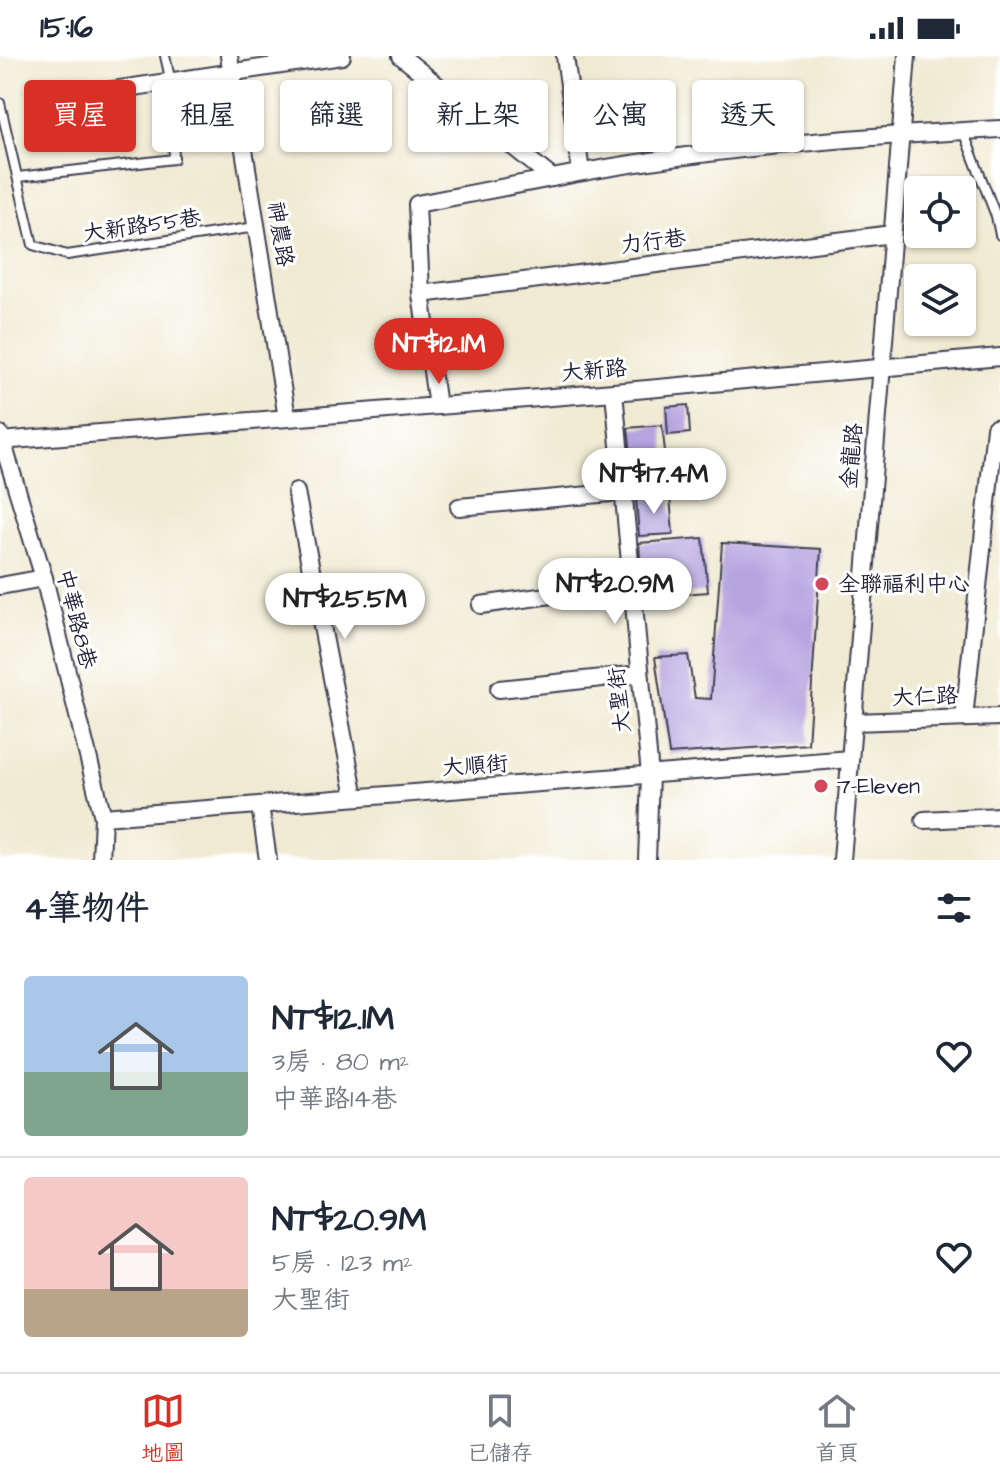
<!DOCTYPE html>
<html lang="zh-TW">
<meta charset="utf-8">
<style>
body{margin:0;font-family:"Architects Daughter","LXGW WenKai TC",sans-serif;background:#f6f6f7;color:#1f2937;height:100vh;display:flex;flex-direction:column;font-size:30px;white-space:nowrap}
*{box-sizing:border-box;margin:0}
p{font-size:26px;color:#747a83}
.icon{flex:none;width:44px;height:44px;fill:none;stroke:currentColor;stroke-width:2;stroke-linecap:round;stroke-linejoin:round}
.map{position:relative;height:804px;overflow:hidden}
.panel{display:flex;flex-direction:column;background:#fff;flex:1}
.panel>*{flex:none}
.banner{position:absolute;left:24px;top:24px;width:952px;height:72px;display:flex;gap:16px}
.controls{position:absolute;left:904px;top:120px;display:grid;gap:16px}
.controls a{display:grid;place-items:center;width:72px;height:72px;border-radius:8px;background:#fff;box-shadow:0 2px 6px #0004;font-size:40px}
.price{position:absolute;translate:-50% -68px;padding:0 18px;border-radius:28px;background:#fff;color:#222;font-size:26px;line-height:52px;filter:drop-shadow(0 2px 4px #0008)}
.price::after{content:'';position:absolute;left:50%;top:48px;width:24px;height:18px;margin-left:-12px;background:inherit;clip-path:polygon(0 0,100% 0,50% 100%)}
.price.selected{background:#d93025;color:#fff}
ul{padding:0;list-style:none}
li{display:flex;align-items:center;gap:24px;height:200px;padding:0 24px}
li+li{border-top:2px solid #e0e1e3}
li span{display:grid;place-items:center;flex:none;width:224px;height:160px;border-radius:8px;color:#555}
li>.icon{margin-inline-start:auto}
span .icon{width:96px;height:96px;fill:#fffc;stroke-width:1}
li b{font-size:34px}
h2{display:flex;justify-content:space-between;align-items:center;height:96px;padding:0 24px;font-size:34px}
.chip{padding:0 28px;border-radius:8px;background:#fff;box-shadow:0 2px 6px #0004;font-size:28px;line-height:72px}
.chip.selected{background:#d93025;color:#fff}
.status{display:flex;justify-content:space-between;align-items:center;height:56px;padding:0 40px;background:#fff;direction:ltr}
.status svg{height:22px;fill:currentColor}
.tab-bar{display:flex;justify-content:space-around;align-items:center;height:112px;border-top:2px solid #e0e1e3;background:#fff;font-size:22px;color:#747a83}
.tab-bar a{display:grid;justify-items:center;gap:4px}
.tab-bar .selected{color:#d93025}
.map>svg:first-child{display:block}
.building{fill:#b5a4e0}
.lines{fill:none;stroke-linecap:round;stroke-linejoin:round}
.service-casing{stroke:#414052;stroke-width:12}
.minor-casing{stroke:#414052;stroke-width:20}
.service{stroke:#fff;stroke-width:8}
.minor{stroke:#fff;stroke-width:16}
.poi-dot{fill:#d1495b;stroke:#fff;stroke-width:3}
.labels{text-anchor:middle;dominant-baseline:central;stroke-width:6;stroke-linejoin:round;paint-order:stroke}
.street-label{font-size:22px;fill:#22223b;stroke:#fff}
.poi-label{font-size:22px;fill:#22223b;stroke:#fff;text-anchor:start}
</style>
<div class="status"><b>15:16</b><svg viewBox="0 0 49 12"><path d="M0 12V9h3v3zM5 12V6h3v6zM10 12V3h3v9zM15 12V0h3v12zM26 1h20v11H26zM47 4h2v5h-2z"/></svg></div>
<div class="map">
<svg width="1000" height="804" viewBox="0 0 1000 804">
<rect width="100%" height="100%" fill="#fff"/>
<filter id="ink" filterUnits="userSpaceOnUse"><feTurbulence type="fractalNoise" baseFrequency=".0125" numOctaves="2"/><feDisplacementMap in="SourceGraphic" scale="16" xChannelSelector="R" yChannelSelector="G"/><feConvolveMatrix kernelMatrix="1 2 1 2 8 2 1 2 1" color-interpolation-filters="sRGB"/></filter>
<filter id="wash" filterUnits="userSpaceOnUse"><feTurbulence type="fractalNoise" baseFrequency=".006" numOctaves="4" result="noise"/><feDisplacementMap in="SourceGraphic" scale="32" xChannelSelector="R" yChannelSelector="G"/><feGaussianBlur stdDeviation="1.8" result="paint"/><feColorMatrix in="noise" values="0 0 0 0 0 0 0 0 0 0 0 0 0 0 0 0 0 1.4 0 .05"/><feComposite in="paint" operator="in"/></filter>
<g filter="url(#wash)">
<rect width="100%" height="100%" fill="#f0ead2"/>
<g id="blocks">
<!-- building -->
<g class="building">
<polygon points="688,349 690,377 668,379 666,351"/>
<polygon points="662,369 667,413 633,417 628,372"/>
<polygon points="670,440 673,478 639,480 636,442"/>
<polygon points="703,482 708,536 643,541 639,487"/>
<polygon points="722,487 821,493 808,688 669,698 655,601 688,599 695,642 711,643"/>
</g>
</g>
</g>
<g filter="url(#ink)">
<use href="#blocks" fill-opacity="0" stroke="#414052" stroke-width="2"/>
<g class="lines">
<defs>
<g id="service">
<polyline points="0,47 33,189 67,199 256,171"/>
<polyline points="963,75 996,160 1000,179"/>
<polyline points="18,121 174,103 171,26 165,0"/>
</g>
<g id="minor">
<polyline points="229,0 287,362"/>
<path d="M401,0L552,122C699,93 850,81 1000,73"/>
<polyline points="565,0 581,116"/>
<polyline points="53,43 342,0"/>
<polyline points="421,238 892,178"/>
<polyline points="614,336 650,719 647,804"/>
<polyline points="437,350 421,238 417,148 552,122"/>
<polyline points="0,378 44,522 103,761 101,804"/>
<polyline points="0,385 614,336 1000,301"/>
<polyline points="296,436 355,741"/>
<polyline points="459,451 622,436"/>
<polyline points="0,530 44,522"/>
<polyline points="481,549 631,528"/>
<polyline points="499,633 640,618"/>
<polyline points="964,662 995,372 1000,371"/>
<polyline points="853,666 1000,661"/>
<polyline points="260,749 268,804"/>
<polyline points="103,761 850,703"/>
<polyline points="924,764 1000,760"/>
<polyline points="842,804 907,0"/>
</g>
</defs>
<!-- service casing -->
<use href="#service" class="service-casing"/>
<!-- minor casing -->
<use href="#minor" class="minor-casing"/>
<!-- service -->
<use href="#service" class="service"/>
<!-- minor -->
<use href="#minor" class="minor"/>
</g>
</g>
<!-- markers -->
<g class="poi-dot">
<circle cx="822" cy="528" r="8"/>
<circle cx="821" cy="730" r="8"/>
</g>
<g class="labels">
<!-- street labels -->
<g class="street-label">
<text transform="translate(142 170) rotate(-8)">大新路55巷</text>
<text transform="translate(280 178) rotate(81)">神農路</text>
<text transform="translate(653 186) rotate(-7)">力行巷</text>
<text transform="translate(594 315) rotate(-5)">大新路</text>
<text transform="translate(852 400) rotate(-85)">金龍路</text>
<text transform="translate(76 563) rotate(76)">中華路8巷</text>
<text transform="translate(925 641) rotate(-2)">大仁路</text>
<text transform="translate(620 644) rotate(-96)">大聖街</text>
<text transform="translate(475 710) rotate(-4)">大順街</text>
</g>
<!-- poi labels -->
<g class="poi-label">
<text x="838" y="528">全聯福利中心</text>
<text x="837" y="730">7-Eleven</text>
</g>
</g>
</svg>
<div class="controls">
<a><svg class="icon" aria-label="locate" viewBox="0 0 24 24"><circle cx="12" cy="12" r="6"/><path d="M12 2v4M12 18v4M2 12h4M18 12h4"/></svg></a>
<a><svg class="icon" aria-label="layers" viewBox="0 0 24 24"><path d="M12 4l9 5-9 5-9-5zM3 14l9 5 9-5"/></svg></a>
</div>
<b class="price selected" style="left:439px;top:330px">NT$12.1M</b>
<b class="price" style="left:654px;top:460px">NT$17.4M</b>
<b class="price" style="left:615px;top:570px">NT$20.9M</b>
<b class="price" style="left:345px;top:585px">NT$25.5M</b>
<div class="banner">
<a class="chip selected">買屋</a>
<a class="chip">租屋</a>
<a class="chip">篩選</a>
<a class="chip">新上架</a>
<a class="chip">公寓</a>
<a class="chip">透天</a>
</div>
</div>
<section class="panel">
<h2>4筆物件<svg class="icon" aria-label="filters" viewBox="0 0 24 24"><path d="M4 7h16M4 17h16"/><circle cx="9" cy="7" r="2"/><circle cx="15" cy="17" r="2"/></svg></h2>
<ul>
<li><span style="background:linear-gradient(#a9c7e8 60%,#7fa58c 0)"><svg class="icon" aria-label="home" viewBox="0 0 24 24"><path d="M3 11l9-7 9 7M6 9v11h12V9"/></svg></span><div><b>NT$12.1M</b><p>3房 · 80 m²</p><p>中華路14巷</p></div><svg class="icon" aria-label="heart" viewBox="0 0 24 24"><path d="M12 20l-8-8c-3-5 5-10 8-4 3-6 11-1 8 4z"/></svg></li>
<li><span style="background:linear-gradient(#f6c9c9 70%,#b9a48a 0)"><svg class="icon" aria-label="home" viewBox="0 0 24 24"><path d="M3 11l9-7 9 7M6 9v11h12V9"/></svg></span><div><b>NT$20.9M</b><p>5房 · 123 m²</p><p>大聖街</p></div><svg class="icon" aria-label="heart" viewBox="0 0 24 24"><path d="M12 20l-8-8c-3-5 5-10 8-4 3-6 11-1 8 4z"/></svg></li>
</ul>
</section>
<nav class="tab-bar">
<a class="selected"><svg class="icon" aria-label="map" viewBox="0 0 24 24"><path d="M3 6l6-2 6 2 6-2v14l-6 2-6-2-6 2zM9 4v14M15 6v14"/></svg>地圖</a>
<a><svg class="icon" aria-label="saved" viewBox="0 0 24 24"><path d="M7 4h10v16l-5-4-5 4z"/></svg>已儲存</a>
<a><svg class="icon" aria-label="home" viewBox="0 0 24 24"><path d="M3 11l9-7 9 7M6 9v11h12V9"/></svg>首頁</a>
</nav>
